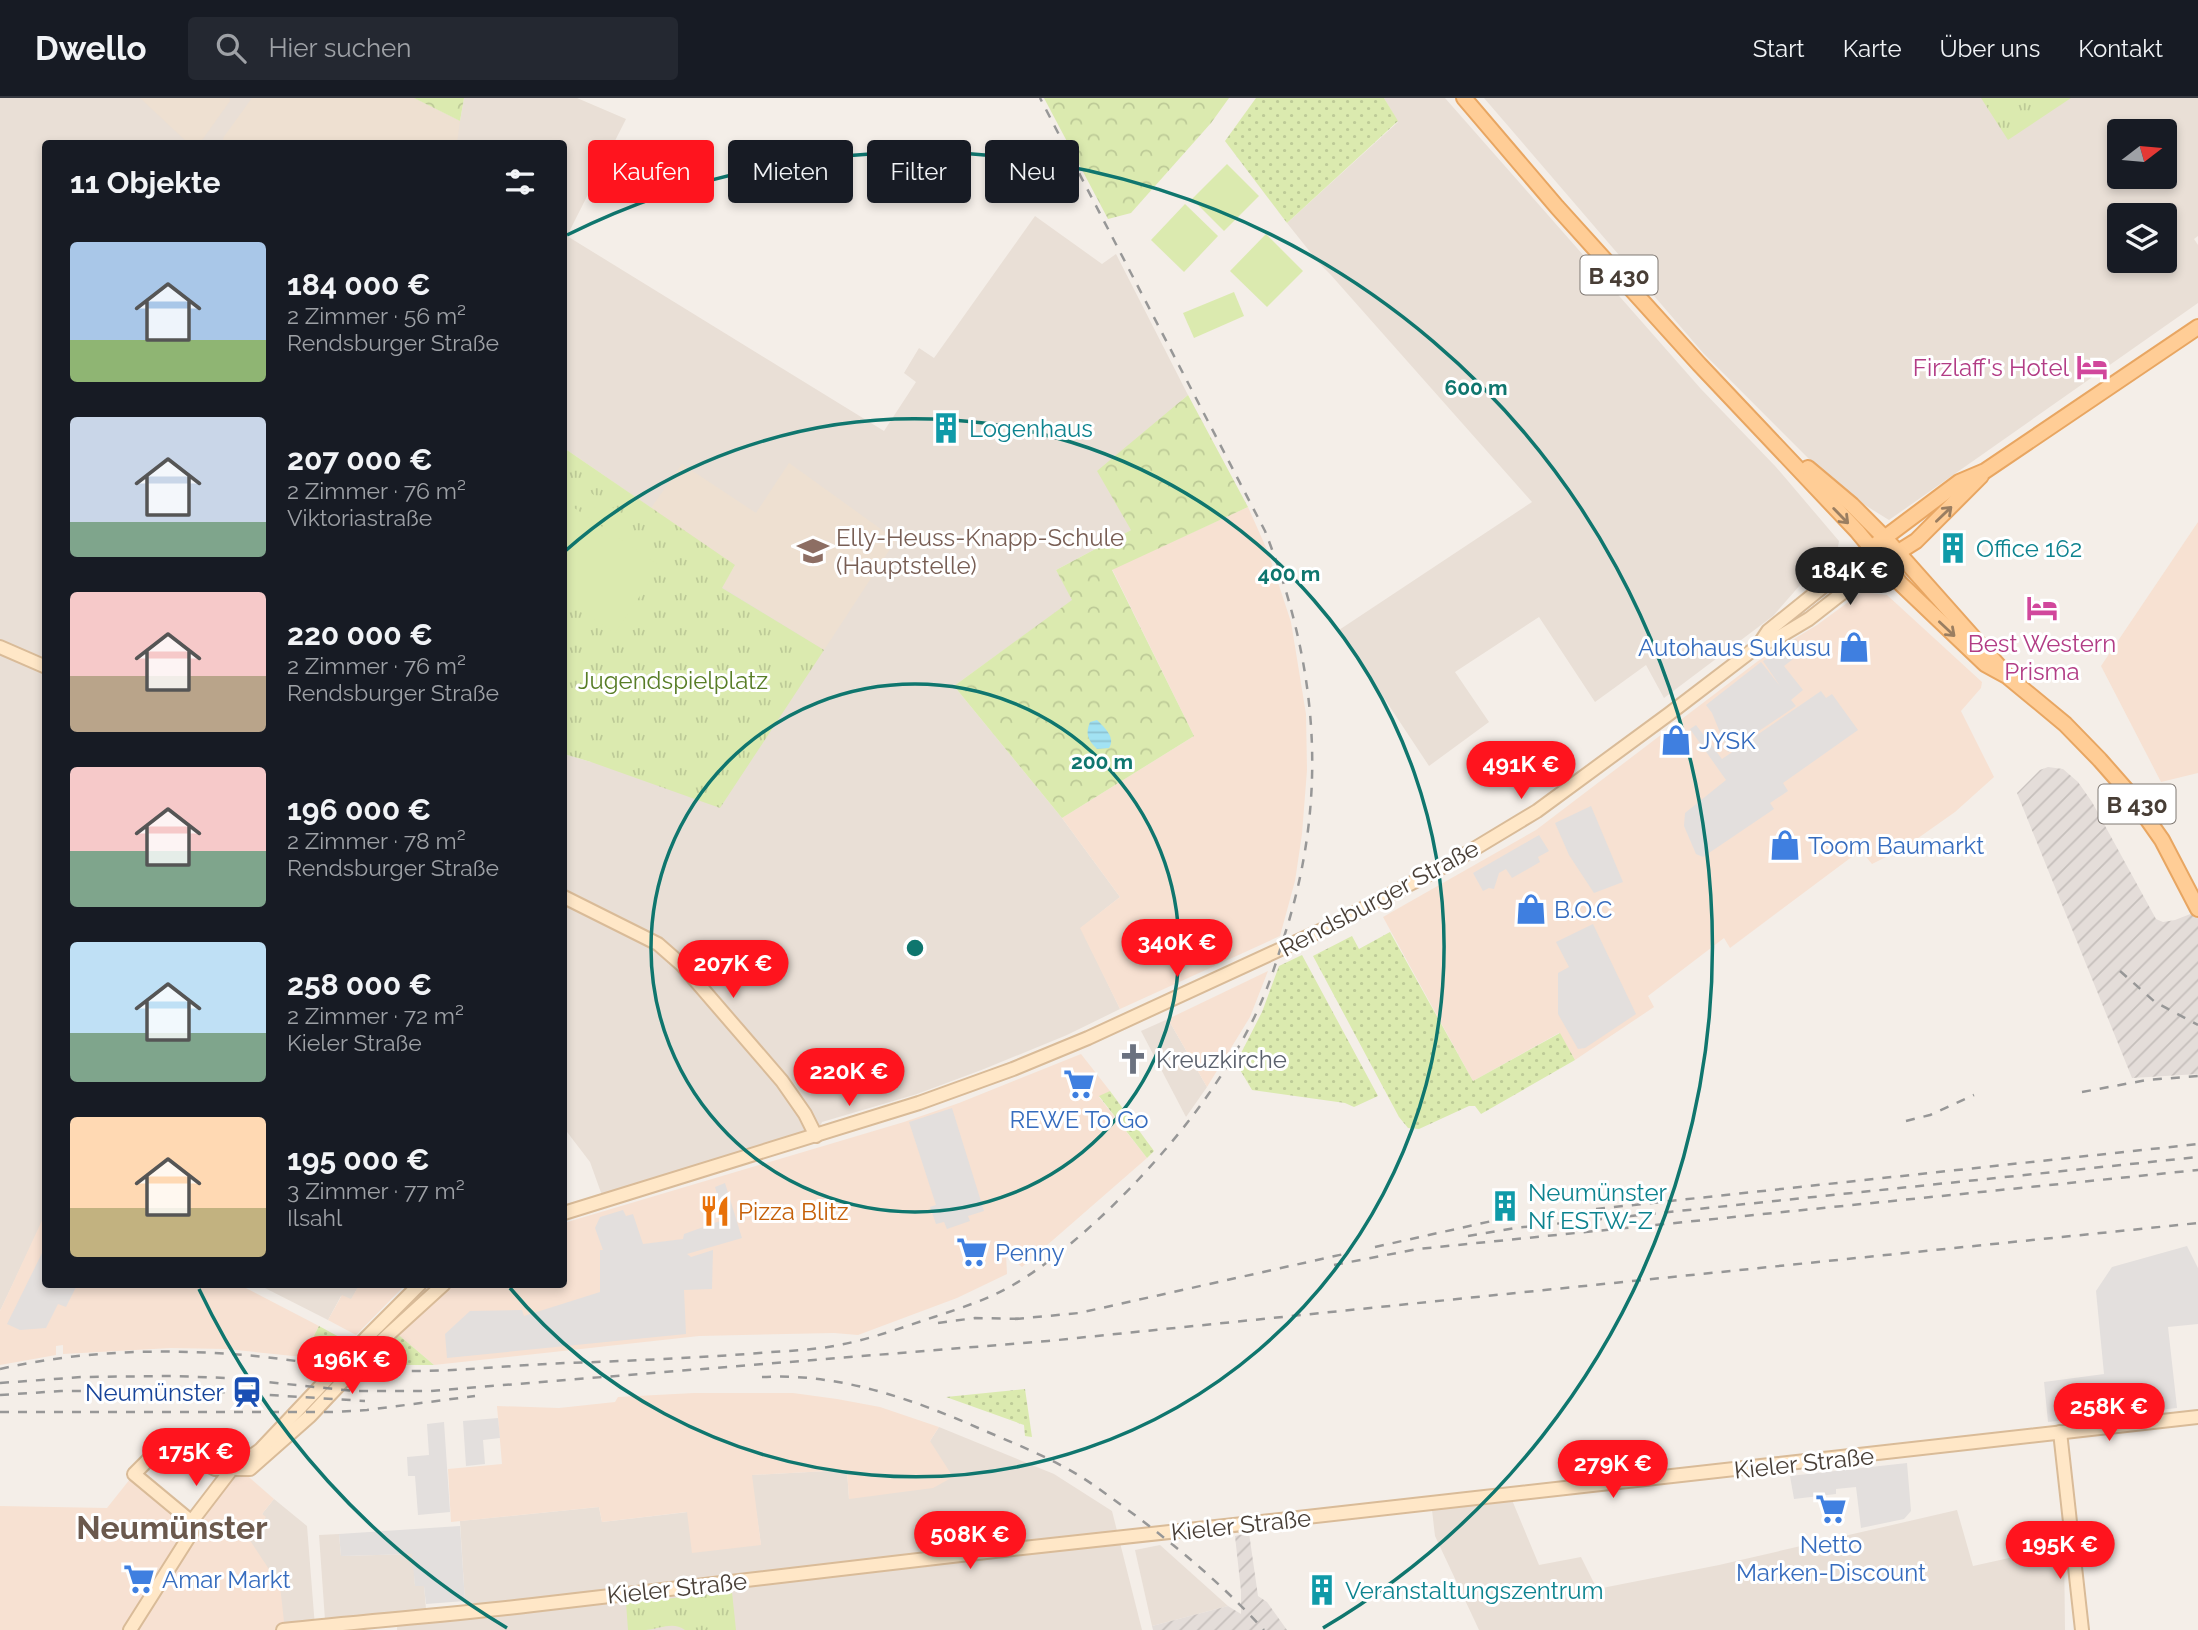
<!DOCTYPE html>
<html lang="de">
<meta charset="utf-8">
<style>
body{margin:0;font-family:Raleway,sans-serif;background:#242831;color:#f1f3f6;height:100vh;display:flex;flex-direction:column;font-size:26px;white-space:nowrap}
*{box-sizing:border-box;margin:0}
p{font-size:23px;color:#9ea1a6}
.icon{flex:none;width:38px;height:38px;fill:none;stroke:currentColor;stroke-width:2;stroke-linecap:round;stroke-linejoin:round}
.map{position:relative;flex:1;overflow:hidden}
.side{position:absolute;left:42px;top:42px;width:525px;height:1148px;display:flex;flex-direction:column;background:#171b24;border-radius:7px;box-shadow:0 4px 10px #0003}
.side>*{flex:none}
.top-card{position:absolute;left:588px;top:42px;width:665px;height:63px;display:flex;gap:14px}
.needle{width:46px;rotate:74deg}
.tools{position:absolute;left:2107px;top:21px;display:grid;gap:14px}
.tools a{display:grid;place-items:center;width:70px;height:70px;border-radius:7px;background:#171b24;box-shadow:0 4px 10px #0003;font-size:35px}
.price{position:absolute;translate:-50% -60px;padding:0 16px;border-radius:24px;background:#ff141e;color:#fff;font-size:23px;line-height:46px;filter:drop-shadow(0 2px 4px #0008)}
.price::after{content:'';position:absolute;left:50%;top:42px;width:21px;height:16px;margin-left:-10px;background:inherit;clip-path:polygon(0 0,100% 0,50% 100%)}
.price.current{background:#222;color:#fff}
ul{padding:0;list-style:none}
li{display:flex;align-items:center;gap:21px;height:175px;padding:0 28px}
li span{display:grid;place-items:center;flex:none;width:196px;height:140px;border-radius:7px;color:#555}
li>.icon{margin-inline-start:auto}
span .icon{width:84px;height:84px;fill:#fffc;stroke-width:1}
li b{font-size:30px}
h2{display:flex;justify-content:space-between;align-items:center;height:84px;padding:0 28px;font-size:30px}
.chip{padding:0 24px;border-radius:7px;background:#171b24;box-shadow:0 4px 10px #0003;font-size:24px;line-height:63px}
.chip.current{background:#ff141e;color:#fff}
header{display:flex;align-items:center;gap:42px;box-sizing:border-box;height:98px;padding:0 35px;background:#171b24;border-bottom:2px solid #363941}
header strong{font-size:33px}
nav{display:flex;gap:38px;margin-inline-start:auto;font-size:24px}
.search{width:490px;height:63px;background:#242831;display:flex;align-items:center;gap:18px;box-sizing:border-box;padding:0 24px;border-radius:7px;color:#9ea1a6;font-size:26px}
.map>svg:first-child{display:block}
.residential{fill:#e9dfd6;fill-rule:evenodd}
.commercial{fill:#f7e1d2}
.industrial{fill:url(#industrial-furrows)}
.education{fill:#eee0d1}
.grass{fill:url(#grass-dots)}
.forest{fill:url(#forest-crowns)}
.park{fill:url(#park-tufts)}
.pitch{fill:#dbeaaf}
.parking{fill:#e3dfdd}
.water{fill:url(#water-rules)}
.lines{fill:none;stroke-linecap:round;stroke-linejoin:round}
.secondary-casing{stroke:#d9bb98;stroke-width:16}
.primary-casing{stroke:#e8a662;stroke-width:18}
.secondary{stroke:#ffe7c7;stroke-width:12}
.primary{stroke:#ffcd96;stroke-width:14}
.rail{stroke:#979797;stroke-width:2.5;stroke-dasharray:9 9;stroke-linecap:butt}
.oneway{stroke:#9a7e61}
.ring{fill:none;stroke:#0f766e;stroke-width:3.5}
.labels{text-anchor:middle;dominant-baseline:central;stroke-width:6;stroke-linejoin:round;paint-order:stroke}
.shield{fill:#fff;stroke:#7f7872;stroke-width:2}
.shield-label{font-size:23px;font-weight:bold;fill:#483e36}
.hotel-label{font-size:24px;fill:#b23c85;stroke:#fff;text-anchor:end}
.culture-label{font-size:24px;fill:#0d838f;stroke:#fff;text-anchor:start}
.education-label{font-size:24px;fill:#785e54;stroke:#fff;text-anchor:start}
.shop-label{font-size:24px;fill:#366cbe;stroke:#fff;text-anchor:start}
.park-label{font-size:24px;fill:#587d27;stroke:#fff}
.street-label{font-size:24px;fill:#483e36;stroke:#fff}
.worship-label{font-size:24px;fill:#5b616d;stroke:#fff;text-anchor:start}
.food-label{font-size:24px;fill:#c56008;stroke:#fff;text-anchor:start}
.transit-label{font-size:24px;fill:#164399;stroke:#fff;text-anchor:end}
.district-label{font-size:32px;font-weight:bold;fill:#6b594d;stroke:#fff}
.centre{fill:#0f766e;stroke:#fff;stroke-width:3.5}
.ring-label{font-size:21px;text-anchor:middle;font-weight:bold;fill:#0f766e;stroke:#fff;stroke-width:6;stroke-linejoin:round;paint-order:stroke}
</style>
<header>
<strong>Dwello</strong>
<div class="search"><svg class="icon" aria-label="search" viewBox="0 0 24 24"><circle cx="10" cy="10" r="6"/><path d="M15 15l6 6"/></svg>Hier suchen</div>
<nav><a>Start</a><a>Karte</a><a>Über uns</a><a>Kontakt</a></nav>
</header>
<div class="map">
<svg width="2198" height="1532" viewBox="0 0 2198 1532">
<defs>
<pattern id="industrial-furrows" width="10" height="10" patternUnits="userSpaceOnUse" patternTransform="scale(1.75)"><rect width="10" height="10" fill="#e4ddd9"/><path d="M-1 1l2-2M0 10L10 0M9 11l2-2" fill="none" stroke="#c5bfbb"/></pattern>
<pattern id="grass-dots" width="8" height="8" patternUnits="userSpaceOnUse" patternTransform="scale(1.75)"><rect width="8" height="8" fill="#dbeaaf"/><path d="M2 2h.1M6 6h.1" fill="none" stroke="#bdca97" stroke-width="1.8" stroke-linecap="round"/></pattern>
<pattern id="forest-crowns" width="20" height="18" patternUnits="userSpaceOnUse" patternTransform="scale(1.75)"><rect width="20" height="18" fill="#dbeaaf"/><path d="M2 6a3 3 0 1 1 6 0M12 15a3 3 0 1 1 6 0" fill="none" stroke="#bdca97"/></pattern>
<pattern id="park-tufts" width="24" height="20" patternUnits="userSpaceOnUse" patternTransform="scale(1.75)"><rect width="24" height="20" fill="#dbeaaf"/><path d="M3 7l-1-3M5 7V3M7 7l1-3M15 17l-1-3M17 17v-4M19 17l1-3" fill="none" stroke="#bdca97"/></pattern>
<pattern id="water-rules" width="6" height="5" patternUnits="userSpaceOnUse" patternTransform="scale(1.75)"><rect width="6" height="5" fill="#a2e2f3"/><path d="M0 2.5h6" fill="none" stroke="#8dc3d1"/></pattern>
</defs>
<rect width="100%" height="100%" fill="#f4eee8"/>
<!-- residential -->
<g class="residential">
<polygon points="0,0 414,0 460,23 464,0 577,0 626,21 567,138 884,333 916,284 904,275 919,250 934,260 1035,118 1102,166 1116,156 1188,297 1182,302 1131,432 1056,472 1073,502 954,588 1062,720 1120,799 1081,830 1120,911 1067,937 984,971 917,996 822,1024 816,1038 604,1103 590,1064 564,1030 564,656 591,664 722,489 735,468 564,350 564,46 46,46 46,1116 0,1213"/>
<polygon points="1384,0 1445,0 1701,291 1776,369 1839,443 1837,455 1801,486 1773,518 1664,600 1646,567 1595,604 1539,519 1455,574 1489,624 1429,668 1339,532 1532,404 1330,176 1319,165 1287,125 1398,24"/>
<path d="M1484,0H2198V138L2194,141L2198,147V205L1889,422L1839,391L1704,256ZM2119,33H2165V79H2119ZM2119,117H2165V163H2119Z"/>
<polygon points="1168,921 1207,989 1186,1019 1141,933"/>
<polygon points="259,1187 359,1187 351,1202 341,1198 328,1222"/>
<polygon points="939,1329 1054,1376 1112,1413 1142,1532 397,1532 397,1527 466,1520 460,1423 599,1409 602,1424 688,1414 761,1447 751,1377 847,1372 849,1401 930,1343"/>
<polygon points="274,1401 307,1428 315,1529 285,1532 249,1441 265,1420 262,1416"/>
<polygon points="1512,1402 1539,1467 1581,1459 1597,1491 1719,1467 1957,1412 1973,1468 2064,1448 2065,1532 1479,1532 1435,1438 1432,1412"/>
<polygon points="339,1436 341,1458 413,1456 415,1488 424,1487 426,1511 325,1522 319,1437"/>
<polygon points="1160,1447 1228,1508 1152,1528 1135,1452"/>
</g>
<!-- commercial -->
<g class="commercial">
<polygon points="1248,409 1268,454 1291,524 1306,616 1307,672 1302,736 1295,783 1280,838 1120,911 1080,830 1120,799 1062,720 1194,638 1112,471"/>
<polygon points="2198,424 2198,675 2161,684 2101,568"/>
<polygon points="1862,494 1887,497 1982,584 1981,590 1961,613 1994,679 1955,714 1904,750 1872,766 1862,754 1853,758 1730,850 1724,840 1648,898 1654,909 1575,962 1559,935 1473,983 1383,819 1536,732 1758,563 1817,527"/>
<polygon points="1268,873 1250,919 1207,989 1168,921"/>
<polygon points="1081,956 1110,993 1099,999 1147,1060 1022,1169 1006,1156 1007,1176 957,1200 858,1237 834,1235 699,1238 434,1267 394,1233 448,1187 564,1186 564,1125 904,1024 959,1005"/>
<polygon points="45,1116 46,1186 240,1187 319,1228 303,1259 226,1251 171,1250 63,1256 63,1247 56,1248 56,1257 0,1267 0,1213"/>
<polygon points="359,1187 405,1187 356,1237 328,1222 342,1197 351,1201"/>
<polygon points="694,1295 793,1295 837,1301 880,1309 939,1329 930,1343 953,1379 933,1390 849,1401 847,1372 752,1377 761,1447 692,1455 687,1414 602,1424 599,1409 451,1424 448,1371 502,1366 497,1308 559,1310 615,1304 618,1299"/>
<polygon points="242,1373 274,1401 262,1416 266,1419 249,1441 280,1488 285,1532 0,1532 0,1408 107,1410 134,1376 193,1425 233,1376"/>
</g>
<!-- industrial -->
<g class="industrial">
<polygon points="2048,669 2063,671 2078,684 2092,704 2156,821 2163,824 2175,822 2198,813 2198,976 2132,980 2017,695 2040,672"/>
<polygon points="1249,1435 1258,1498 1267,1504 1287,1532 1153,1532 1152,1528 1228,1508 1241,1516 1241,1493 1235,1438"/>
</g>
<!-- education -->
<g class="education">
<polygon points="140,0 229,0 230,3 200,45 189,46"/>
<polygon points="252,0 414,0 460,23 457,45 224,46 223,40"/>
<polygon points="789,365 896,442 824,552 722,489 735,467 651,410 682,366 756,415"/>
</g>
<!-- grass -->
<g class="grass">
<polygon points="1256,0 1384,0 1398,23 1287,125 1225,43"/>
<polygon points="1390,834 1473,983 1560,935 1575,962 1481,1016 1475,1008 1469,1008 1419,1031 1408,1030 1399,1019 1313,858 1352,838 1359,851"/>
<polygon points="1302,857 1378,998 1354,1009 1345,1005 1252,992 1236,965 1262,914 1279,868"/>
<polygon points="1110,993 1154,1053 1147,1060 1099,998"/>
<polygon points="319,1228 341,1240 341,1250 334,1262 303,1259"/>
<polygon points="394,1233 434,1267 380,1267 383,1263 369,1262"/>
<polygon points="1025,1291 1032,1339 1025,1338 1024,1327 946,1299"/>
</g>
<!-- forest -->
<g class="forest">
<polygon points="414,0 464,0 460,23"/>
<polygon points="1044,0 1229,0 1211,25 1131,115 1108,121"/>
<polygon points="1188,297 1248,409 1112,472 1194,638 1062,720 954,588 1072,502 1056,472 1131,432 1097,373"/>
</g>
<!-- park -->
<g class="park">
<polygon points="1981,0 2071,0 2008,42"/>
<polygon points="564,350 735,467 722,490 824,552 720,710 591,664 564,656"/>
<path d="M732,1494L736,1532H685C673,1523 660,1531 646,1532C640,1532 634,1532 628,1532L626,1505Z"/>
</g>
<!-- pitch -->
<g class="pitch">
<polygon points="1227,66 1259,98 1224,133 1192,101"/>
<polygon points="1185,106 1218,138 1184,174 1151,142"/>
<polygon points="1266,136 1303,173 1267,209 1230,173"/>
<polygon points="1234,194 1244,218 1194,240 1183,215"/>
<polygon points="564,377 621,415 615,424 564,388"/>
<polygon points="564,403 660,468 615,535 564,500"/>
</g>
<!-- parking -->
<g class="parking">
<polygon points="1796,541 1805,552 1784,568 1803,592 1791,602 1796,608 1728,654 1712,615 1706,607 1761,564 1780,588 1763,563"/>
<polygon points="1821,593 1826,600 1832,596 1858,632 1783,685 1788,693 1770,705 1774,711 1703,759 1696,756 1684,728 1685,715 1726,682 1690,631 1696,627 1722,661"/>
<polygon points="1591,708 1623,784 1594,795 1569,757 1555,725"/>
<polygon points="1539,737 1549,753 1538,759 1540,764 1512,780 1506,771 1499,775 1494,791 1489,790 1483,793 1473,775"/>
<polygon points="1593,826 1636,916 1585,950 1578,951 1558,916 1558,875 1569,869 1556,844"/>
<polygon points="952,1010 984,1113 968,1118 970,1123 947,1131 944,1124 936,1126 930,1109 936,1107 909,1024"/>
<polygon points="725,1085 742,1140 687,1156 691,1159 713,1152 712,1191 684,1192 686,1236 447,1260 445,1236 470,1213 522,1212 524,1218 600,1194 600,1152 603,1152 595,1130 600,1119 623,1112 626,1118 633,1116 643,1146 683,1141 684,1136 720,1123 722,1129 726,1128 715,1089"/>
<polygon points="2187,1148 2198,1170 2198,1226 2168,1229 2177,1310 2048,1324 2044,1284 2104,1276 2096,1193 2112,1169"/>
<polygon points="45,1149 46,1186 77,1187 66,1209 58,1206 46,1230 20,1232 7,1226"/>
<polygon points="498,1320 500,1340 483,1342 485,1366 466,1368 463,1323"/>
<polygon points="444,1324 450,1414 418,1417 415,1378 408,1378 407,1359 429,1357 427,1326"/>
<polygon points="1907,1365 1911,1413 1904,1421 1861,1430 1856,1389 1836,1391 1836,1396 1794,1401 1790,1378"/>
<polygon points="460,1428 465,1503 426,1506 424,1488 415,1488 412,1456 341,1458 339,1436"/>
</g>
<!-- water -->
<path class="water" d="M1097,622C1105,630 1116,640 1109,650L1097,651C1088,642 1085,636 1090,624Z"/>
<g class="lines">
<defs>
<g id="secondary">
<polyline points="1758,548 1768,533 1871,450"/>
<polyline points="0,549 46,569"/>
<polyline points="564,799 658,846 682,867 782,983 805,1016 816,1038"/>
<polyline points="564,1115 919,1005 1013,971 1088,940 1322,832 1454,763 1537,713 1669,616 1758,548 1777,540 1809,521 1882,464"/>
<polyline points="2060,1334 2082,1532"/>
<polyline points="193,1425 134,1376 150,1360 177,1355 194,1360 215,1371 250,1371 310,1318 377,1247 444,1186"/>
<polyline points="130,1532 192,1434 195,1419 231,1372 260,1352 365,1241 420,1186"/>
<path d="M283,1532C366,1523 450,1517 533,1507C687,1488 841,1470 995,1453C1396,1409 1797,1367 2198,1319"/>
</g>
<g id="primary">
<polyline points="1464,0 1557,109 1699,266 1857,433 1900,485 1985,566 2007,578 2065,626 2100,662 2129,695 2162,742 2198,811"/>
<polyline points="1808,370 1852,407 1885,440 2004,574"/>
<polyline points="1871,450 1959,384 1985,373 2198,229"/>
<polyline points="1892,458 1916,443 1981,378"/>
</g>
</defs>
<!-- secondary casing -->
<use href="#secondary" class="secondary-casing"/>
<!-- primary casing -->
<use href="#primary" class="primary-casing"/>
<!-- secondary -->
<use href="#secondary" class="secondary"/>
<!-- primary -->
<use href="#primary" class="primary"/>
<!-- rail -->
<g class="rail">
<polyline points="2120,873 2155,904 2198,927"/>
<polyline points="2082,994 2147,982 2198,978"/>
<polyline points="1906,1023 1930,1017 1974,997"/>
<polyline points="1596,1111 2198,1046"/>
<polyline points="1468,1138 1515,1130 2198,1059"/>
<polyline points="1375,1149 1492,1123"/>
<polyline points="1334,1167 1418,1151 2198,1072"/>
<polyline points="1015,1221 1079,1215 1344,1156"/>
<polyline points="938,1225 975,1220 1025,1221"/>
<path d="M0,1271C83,1252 171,1250 255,1258C296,1262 337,1270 378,1272C442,1276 505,1267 568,1265C628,1263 688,1260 748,1256C777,1253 806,1253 834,1248C868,1242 901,1230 934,1219C961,1210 989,1201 1013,1187C1056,1162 1103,1119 1137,1083C1183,1034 1223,982 1253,922C1266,896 1275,869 1283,842C1329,702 1319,570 1265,433L1040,0"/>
<path d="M762,1279C834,1275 904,1298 969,1326C1001,1340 1035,1353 1066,1370C1090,1383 1110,1399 1132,1415C1180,1451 1224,1488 1264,1532"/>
<polyline points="0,1285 82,1279 171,1278 228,1280 354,1293 430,1293 1048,1243 2198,1125"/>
<polyline points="0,1297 61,1293 206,1293 365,1303"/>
<polyline points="0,1314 332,1314 367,1312 475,1298"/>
</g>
</g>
<!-- one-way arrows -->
<defs><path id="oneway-shaft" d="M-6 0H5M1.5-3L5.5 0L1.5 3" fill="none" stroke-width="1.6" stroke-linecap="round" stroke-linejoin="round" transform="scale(1.75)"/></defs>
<g class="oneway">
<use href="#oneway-shaft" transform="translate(1944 416) rotate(-44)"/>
<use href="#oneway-shaft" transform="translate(1841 418) rotate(46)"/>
<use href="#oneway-shaft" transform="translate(1947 531) rotate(43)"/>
</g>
<!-- distance rings -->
<g class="ring">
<circle cx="915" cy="850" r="264"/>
<path d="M564 454A529 529 0 1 1 510 1190"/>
<path d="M507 1530A793 793 0 0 1 199 1191M567 137A793 793 0 0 1 1323 1530"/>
</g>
<!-- icons -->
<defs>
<symbol id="hotel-bare" viewBox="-9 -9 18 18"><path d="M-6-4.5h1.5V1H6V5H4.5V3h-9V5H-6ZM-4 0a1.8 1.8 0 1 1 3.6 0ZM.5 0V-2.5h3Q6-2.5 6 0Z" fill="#d1479c" stroke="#fff" stroke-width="2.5" paint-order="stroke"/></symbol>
<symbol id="building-bare" viewBox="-9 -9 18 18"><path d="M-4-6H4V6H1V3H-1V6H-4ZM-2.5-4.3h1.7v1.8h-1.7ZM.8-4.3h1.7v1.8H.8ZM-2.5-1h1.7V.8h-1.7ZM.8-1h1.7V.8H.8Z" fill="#0f9aa8" stroke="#fff" stroke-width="2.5" paint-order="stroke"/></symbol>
<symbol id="school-bare" viewBox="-9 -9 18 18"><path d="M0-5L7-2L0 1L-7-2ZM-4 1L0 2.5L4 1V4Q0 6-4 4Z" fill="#8d6e63" stroke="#fff" stroke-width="2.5" paint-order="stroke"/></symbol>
<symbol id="shop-bare" viewBox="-9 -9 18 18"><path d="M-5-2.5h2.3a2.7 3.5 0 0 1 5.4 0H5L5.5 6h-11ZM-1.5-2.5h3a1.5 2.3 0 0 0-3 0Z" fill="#3f7fe0" stroke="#fff" stroke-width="2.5" paint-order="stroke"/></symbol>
<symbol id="church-bare" viewBox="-9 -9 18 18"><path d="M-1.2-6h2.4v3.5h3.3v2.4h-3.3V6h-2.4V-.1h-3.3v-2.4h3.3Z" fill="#6b7280" stroke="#fff" stroke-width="2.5" paint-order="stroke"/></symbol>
<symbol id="supermarket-bare" viewBox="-9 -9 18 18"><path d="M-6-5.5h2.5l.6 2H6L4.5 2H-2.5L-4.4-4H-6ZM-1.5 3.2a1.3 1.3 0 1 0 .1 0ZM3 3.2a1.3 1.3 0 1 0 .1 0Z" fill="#3f7fe0" stroke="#fff" stroke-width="2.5" paint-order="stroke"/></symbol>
<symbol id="restaurant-bare" viewBox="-9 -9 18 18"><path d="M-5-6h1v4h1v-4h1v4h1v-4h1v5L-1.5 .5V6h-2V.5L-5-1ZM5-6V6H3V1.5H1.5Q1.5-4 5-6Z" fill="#e8710a" stroke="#fff" stroke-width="2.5" paint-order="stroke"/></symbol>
<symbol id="station-bare" viewBox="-9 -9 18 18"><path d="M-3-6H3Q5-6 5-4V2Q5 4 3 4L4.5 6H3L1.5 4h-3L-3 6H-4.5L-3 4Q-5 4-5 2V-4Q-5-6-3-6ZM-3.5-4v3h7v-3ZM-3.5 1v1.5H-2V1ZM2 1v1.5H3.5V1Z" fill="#1a4fb4" stroke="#fff" stroke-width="2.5" paint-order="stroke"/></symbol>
</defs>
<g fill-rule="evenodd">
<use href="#hotel-bare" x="2070" y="247" width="44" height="44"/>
<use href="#building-bare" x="924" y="308" width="44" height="44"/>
<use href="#building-bare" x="1931" y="428" width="44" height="44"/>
<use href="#school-bare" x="791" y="431" width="44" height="44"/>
<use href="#hotel-bare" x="2020" y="488" width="44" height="44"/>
<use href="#shop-bare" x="1832" y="527" width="44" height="44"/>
<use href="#shop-bare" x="1654" y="620" width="44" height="44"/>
<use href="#shop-bare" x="1763" y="725" width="44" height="44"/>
<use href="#shop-bare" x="1509" y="789" width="44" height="44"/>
<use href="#church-bare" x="1111" y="939" width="44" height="44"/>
<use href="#supermarket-bare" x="1057" y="964" width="44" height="44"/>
<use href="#building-bare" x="1483" y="1086" width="44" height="44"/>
<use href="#restaurant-bare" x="693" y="1091" width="44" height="44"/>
<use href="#supermarket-bare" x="950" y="1132" width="44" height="44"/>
<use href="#station-bare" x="225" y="1272" width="44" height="44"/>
<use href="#supermarket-bare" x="1809" y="1389" width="44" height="44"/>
<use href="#supermarket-bare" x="117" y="1459" width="44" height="44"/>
<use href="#building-bare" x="1300" y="1470" width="44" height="44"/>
</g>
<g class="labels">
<!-- shield labels -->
<g class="shield">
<rect x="1580.5" y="157.5" width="77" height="39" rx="5"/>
<rect x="2098.5" y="686.5" width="77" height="39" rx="5"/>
</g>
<g class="shield-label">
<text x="1619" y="177">B 430</text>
<text x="2137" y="706">B 430</text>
</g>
<!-- hotel labels -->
<g class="hotel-label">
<text x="2069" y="269">Firzlaff's Hotel</text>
<text x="2042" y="545" text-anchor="middle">Best Western<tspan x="2042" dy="28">Prisma</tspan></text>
</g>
<!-- culture labels -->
<g class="culture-label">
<text x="969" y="330">Logenhaus</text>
<text x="1976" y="450">Office 162</text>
<text x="1528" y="1094">Neumünster<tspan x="1528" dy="28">Nf ESTW-Z</tspan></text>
<text x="1345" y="1492">Veranstaltungszentrum</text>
</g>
<!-- education labels -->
<g class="education-label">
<text x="836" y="439">Elly-Heuss-Knapp-Schule<tspan x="836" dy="28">(Hauptstelle)</tspan></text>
</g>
<!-- shop labels -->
<g class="shop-label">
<text x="1831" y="549" text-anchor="end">Autohaus Sukusu</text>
<text x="1699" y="642">JYSK</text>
<text x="1808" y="747">Toom Baumarkt</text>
<text x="1554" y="811">B.O.C</text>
<text x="1079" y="1021" text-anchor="middle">REWE To Go</text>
<text x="995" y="1154">Penny</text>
<text x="1831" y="1446" text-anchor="middle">Netto<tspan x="1831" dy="28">Marken-Discount</tspan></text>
<text x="162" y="1481">Amar Markt</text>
</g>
<!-- park labels -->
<g class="park-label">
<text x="673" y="582">Jugendspielplatz</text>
</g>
<!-- street labels -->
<g class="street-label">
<text transform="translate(1379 800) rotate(-28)">Rendsburger Straße</text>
<text transform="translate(1804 1365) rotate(-6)">Kieler Straße</text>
<text transform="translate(1241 1427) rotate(-6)">Kieler Straße</text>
<text transform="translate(677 1490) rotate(-6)">Kieler Straße</text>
</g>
<!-- worship labels -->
<g class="worship-label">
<text x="1156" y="961">Kreuzkirche</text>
</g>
<!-- food labels -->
<g class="food-label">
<text x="738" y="1113">Pizza Blitz</text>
</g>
<!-- transit labels -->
<g class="transit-label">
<text x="224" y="1294">Neumünster</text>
</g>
<!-- district labels -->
<g class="district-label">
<text x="172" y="1429">Neumünster</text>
</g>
</g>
<circle cx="915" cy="850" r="10" class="centre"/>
<g class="ring-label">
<text x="1476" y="297">600 m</text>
<text x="1289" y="483">400 m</text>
<text x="1102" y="671">200 m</text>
</g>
</svg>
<div class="tools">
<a><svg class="needle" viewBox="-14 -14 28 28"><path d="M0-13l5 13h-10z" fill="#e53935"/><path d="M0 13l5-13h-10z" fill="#9ea1a6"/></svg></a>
<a><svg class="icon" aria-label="layers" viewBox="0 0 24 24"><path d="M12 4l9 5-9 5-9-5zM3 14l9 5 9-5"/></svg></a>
</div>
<b class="price current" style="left:1850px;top:509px">184K €</b>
<b class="price" style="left:1521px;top:703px">491K €</b>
<b class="price" style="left:1177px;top:881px">340K €</b>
<b class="price" style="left:733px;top:902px">207K €</b>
<b class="price" style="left:849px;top:1010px">220K €</b>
<b class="price" style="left:352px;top:1298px">196K €</b>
<b class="price" style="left:2109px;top:1345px">258K €</b>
<b class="price" style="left:196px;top:1390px">175K €</b>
<b class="price" style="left:1613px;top:1402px">279K €</b>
<b class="price" style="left:970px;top:1473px">508K €</b>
<b class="price" style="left:2060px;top:1483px">195K €</b>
<div class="top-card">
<a class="chip current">Kaufen</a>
<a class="chip">Mieten</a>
<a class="chip">Filter</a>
<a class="chip">Neu</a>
</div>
<section class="side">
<h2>11 Objekte<svg class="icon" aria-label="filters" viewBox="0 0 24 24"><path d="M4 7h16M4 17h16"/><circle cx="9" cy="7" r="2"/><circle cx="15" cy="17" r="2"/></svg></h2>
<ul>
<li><span style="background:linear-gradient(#a9c7e8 70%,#8fb573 0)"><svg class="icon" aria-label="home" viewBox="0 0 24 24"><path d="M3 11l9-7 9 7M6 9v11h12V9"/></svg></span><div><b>184 000 €</b><p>2 Zimmer · 56 m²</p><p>Rendsburger Straße</p></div></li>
<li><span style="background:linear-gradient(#c9d6e8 75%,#7fa58c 0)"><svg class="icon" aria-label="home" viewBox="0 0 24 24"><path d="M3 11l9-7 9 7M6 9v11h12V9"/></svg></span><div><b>207 000 €</b><p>2 Zimmer · 76 m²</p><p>Viktoriastraße</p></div></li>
<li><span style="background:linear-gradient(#f6c9c9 60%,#b9a48a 0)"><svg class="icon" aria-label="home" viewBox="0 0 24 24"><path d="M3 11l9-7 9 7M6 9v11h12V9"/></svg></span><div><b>220 000 €</b><p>2 Zimmer · 76 m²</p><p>Rendsburger Straße</p></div></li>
<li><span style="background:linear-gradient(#f6c9c9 60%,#7fa58c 0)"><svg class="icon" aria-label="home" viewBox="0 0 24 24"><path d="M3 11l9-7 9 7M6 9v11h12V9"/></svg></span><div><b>196 000 €</b><p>2 Zimmer · 78 m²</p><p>Rendsburger Straße</p></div></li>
<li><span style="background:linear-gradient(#bfe0f5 65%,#7fa58c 0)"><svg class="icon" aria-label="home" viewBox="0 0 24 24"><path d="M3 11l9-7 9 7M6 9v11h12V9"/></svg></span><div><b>258 000 €</b><p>2 Zimmer · 72 m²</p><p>Kieler Straße</p></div></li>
<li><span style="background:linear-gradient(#ffd9b3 65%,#c2b280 0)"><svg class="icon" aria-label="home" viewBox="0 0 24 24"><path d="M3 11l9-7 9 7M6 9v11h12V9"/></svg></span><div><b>195 000 €</b><p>3 Zimmer · 77 m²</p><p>Ilsahl</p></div></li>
</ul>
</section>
</div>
